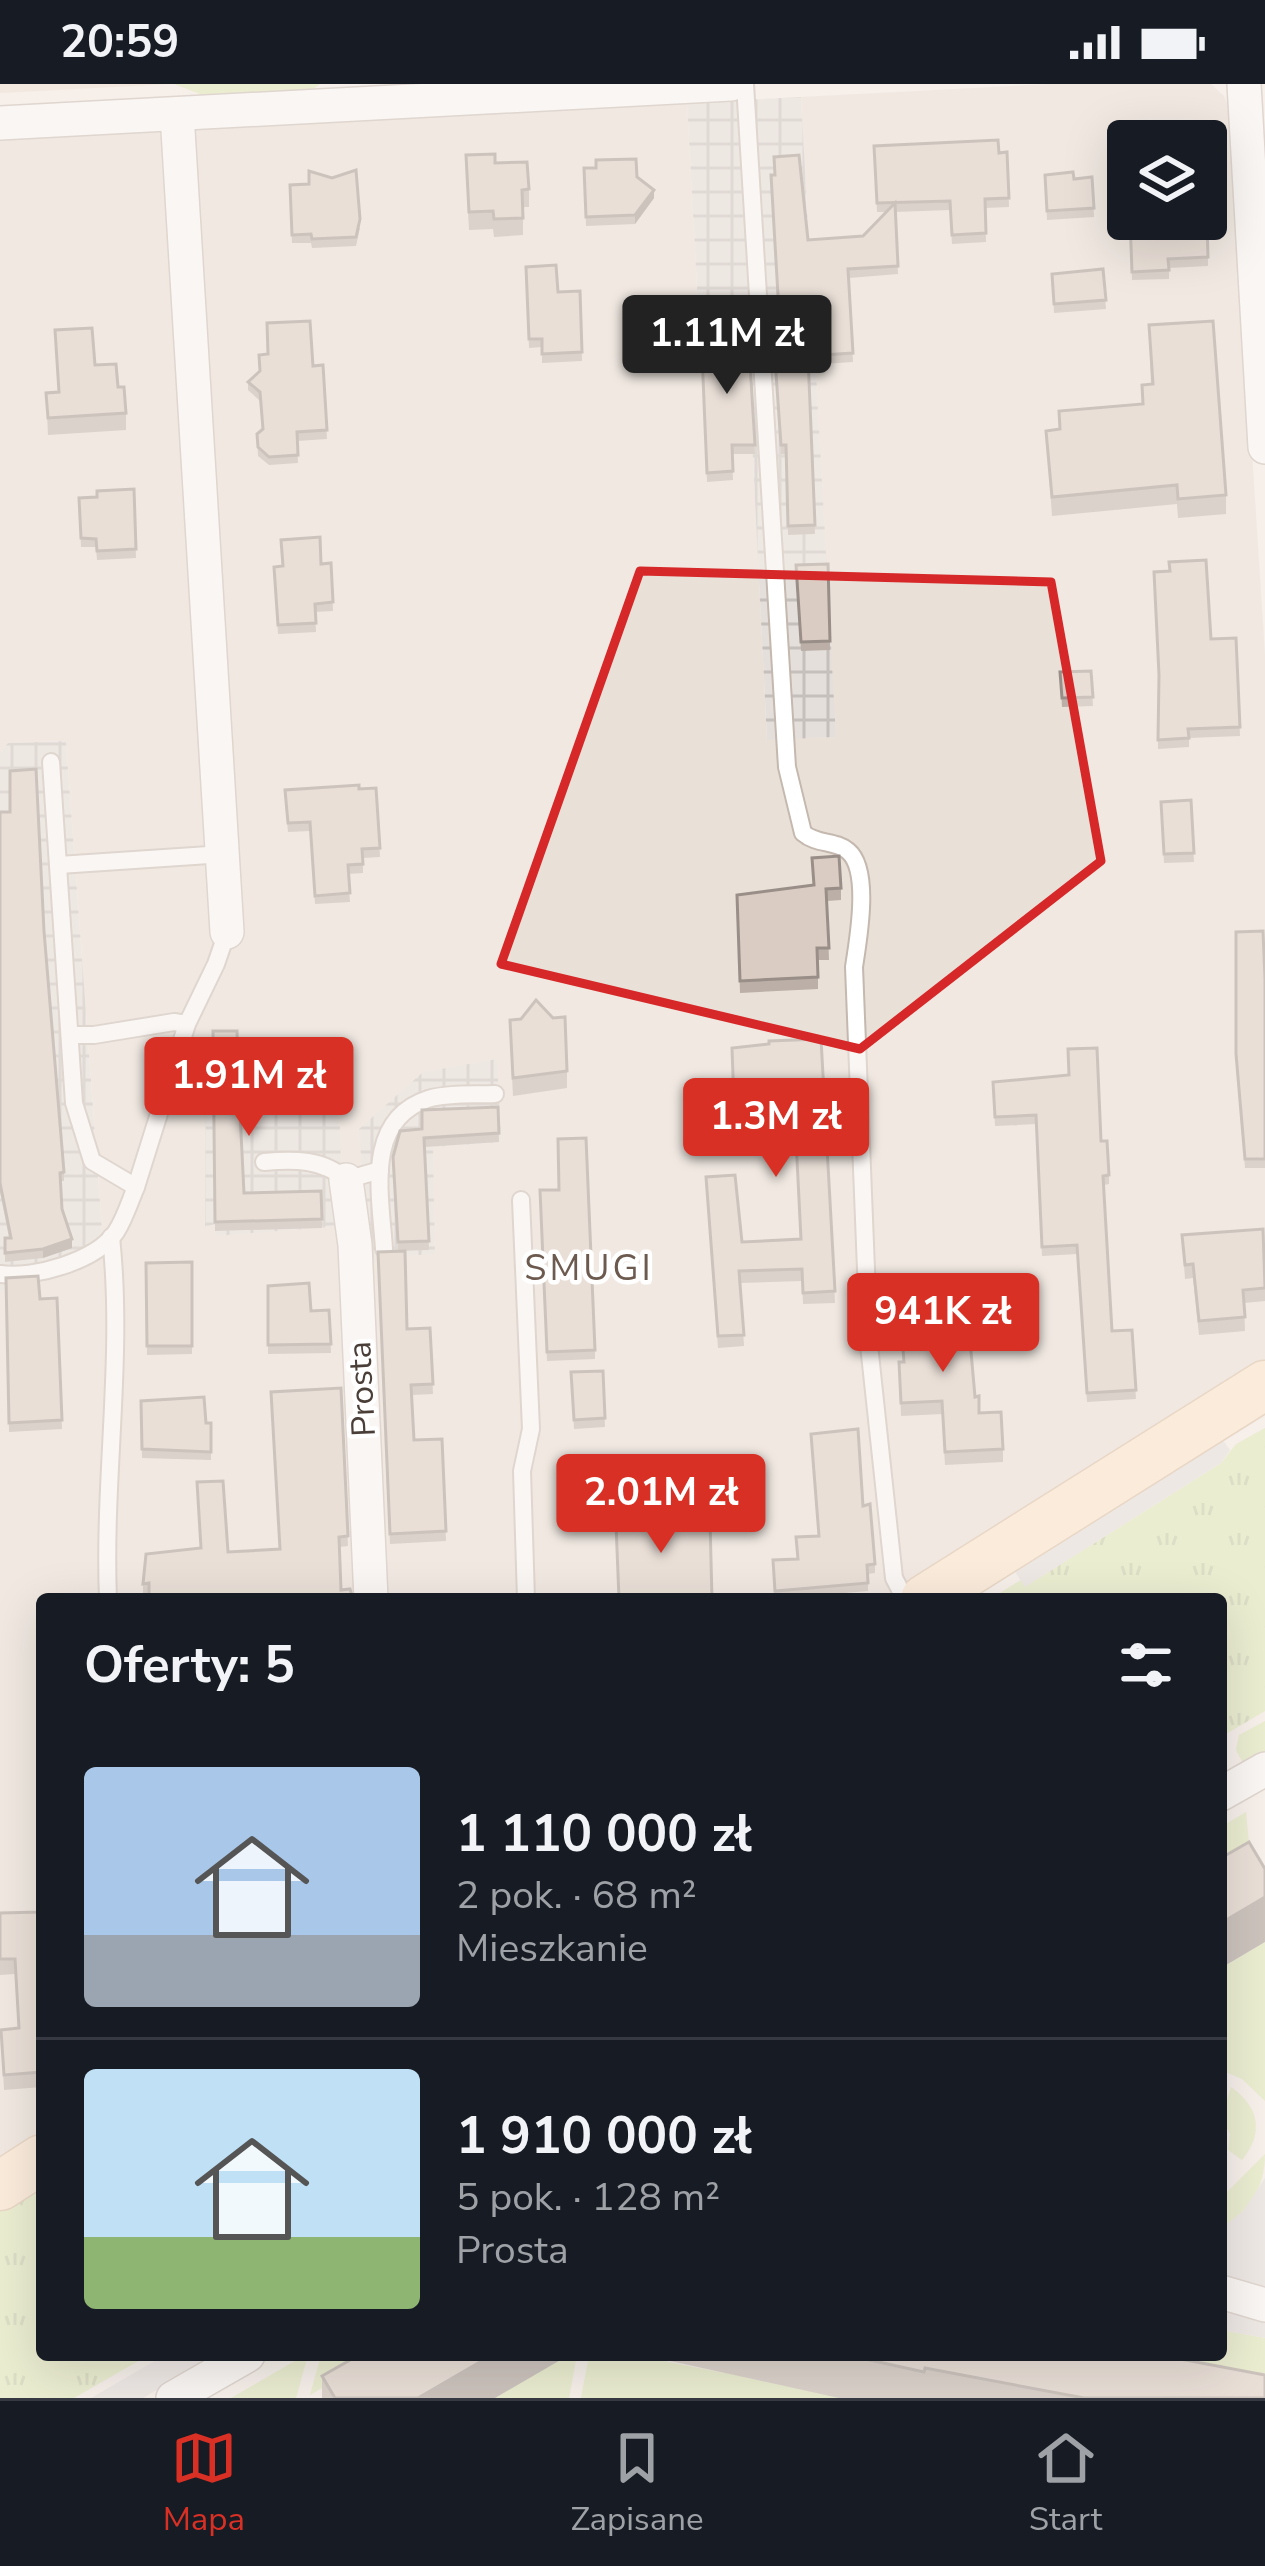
<!DOCTYPE html>
<html lang="pl">
<meta charset="utf-8">
<style>
body{margin:0;font-family:"Nunito Sans",sans-serif;background:#242831;color:#f1f3f6;height:100vh;display:flex;flex-direction:column;font-size:45px;white-space:nowrap}
*{box-sizing:border-box;margin:0}
p{font-size:39px;color:#9ea1a6}
.icon{flex:none;width:66px;height:66px;fill:none;stroke:currentColor;stroke-width:2;stroke-linecap:round;stroke-linejoin:round}
.map{position:relative;flex:1;overflow:hidden}
.panel{position:absolute;left:36px;top:1509px;width:1191px;height:768px;display:flex;flex-direction:column;background:#171b24;border-radius:12px;box-shadow:0 12px 48px #0002}
.panel>*{flex:none}
.fabs{position:absolute;left:1107px;top:36px;display:grid;gap:24px}
.fabs a{display:grid;place-items:center;width:120px;height:120px;border-radius:12px;background:#171b24;box-shadow:0 12px 48px #0002;font-size:60px}
.price{position:absolute;translate:-50% -102px;padding:0 27px;border-radius:12px;background:#d93025;color:#fff;font-size:39px;line-height:78px;filter:drop-shadow(0 3px 6px #0008)}
.price::after{content:'';position:absolute;left:50%;top:72px;width:36px;height:27px;margin-left:-18px;background:inherit;clip-path:polygon(0 0,100% 0,50% 100%)}
.price.active{background:#222;color:#fff}
ul{padding:0;list-style:none}
li{display:flex;align-items:center;gap:36px;height:300px;padding:0 48px}
li+li{border-top:3px solid #363941}
li span{display:grid;place-items:center;flex:none;width:336px;height:240px;border-radius:12px;color:#555}
li>.icon{margin-inline-start:auto}
span .icon{width:144px;height:144px;fill:#fffc;stroke-width:1}
li b{font-size:51px}
h2{display:flex;justify-content:space-between;align-items:center;height:144px;padding:0 48px;font-size:51px}
.status{display:flex;justify-content:space-between;align-items:center;height:84px;padding:0 60px;background:#171b24;direction:ltr}
.status svg{height:33px;fill:currentColor}
.tab-bar{display:flex;justify-content:space-around;align-items:center;height:168px;border-top:3px solid #363941;background:#171b24;font-size:33px;color:#9ea1a6}
.tab-bar a{display:grid;justify-items:center;gap:6px}
.tab-bar .active{color:#d93025}
.map>svg:first-child{display:block}
.residential{fill:#e9e0d8;fill-rule:evenodd}
.industrial{fill:url(#industrial-grid)}
.education{fill:#eee1d4}
.green{fill:#ddeab3}
.park{fill:url(#park-tufts)}
.parking{fill:#e4e1df}
.lines{fill:none;stroke-linecap:round;stroke-linejoin:round}
.lane-casing{stroke:#c4b8af;stroke-width:20}
.street-casing{stroke:#c4b8af;stroke-width:36}
.secondary-casing{stroke:#d9bb9c;stroke-width:51}
.lane{stroke:#fff;stroke-width:16}
.street{stroke:#fff;stroke-width:33}
.secondary{stroke:#ffe7ca;stroke-width:48}
.wall{fill:#bbafa7}
.shaded-wall{fill:#998f88}
.building{fill:#daccc2;stroke:#998f88;stroke-width:3}
.marked{fill:none;stroke:#d62828;stroke-width:9;stroke-linejoin:round}
.labels{text-anchor:middle;dominant-baseline:central;stroke-width:9;stroke-linejoin:round;paint-order:stroke}
.street-label{font-size:33px;fill:#4a3f38;stroke:#fff}
.neighbourhood-label{font-size:36px;letter-spacing:3px;fill:#6d5a4f;stroke:#fff}
</style>
<div class="status"><b>20:59</b><svg viewBox="0 0 49 12"><path d="M0 12V9h3v3zM5 12V6h3v6zM10 12V3h3v9zM15 12V0h3v12zM26 1h20v11H26zM47 4h2v5h-2z"/></svg></div>
<div class="map">
<svg width="1265" height="2314" viewBox="0 0 1265 2314">
<defs>
<pattern id="industrial-grid" width="8" height="8" patternUnits="userSpaceOnUse" patternTransform="scale(3)"><rect width="8" height="8" fill="#e5dfdb"/><path d="M0 4h8M4 0v8" fill="none" stroke="#c6c0bd"/></pattern>
<pattern id="park-tufts" width="24" height="20" patternUnits="userSpaceOnUse" patternTransform="scale(3)"><rect width="24" height="20" fill="#ddeab3"/><path d="M3 7l-1-3M5 7V3M7 7l1-3M15 17l-1-3M17 17v-4M19 17l1-3" fill="none" stroke="#bfca9b"/></pattern>
</defs>
<rect width="100%" height="100%" fill="#f5efea"/>
<!-- residential -->
<path class="residential" d="M1049,0H1211L1224,12L1230,26L1265,571V1283L895,1515H42V2056L0,2083V1208L104,1171L66,657L9,659L0,669V55L687,19L701,277H748L767,655L835,653L801,13ZM1128,57H1206V135H1128Z"/>
<!-- industrial -->
<g class="industrial">
<polygon points="801,13 836,653 767,656 748,278 701,278 687,19"/>
<polygon points="66,657 104,1172 0,1208 0,669 8,659"/>
<polygon points="497,975 501,1058 433,1063 435,1170 405,1172 404,1178 372,1179 368,1171 359,1045 423,988"/>
<polygon points="303,979 340,1042 342,1142 216,1152 215,1140 205,1143 206,981"/>
</g>
<!-- education -->
<polygon class="education" points="0,0 172,0 0,9"/>
<!-- green -->
<g class="green">
<polygon points="174,0 320,0 312,6 205,12"/>
<polygon points="1265,1637 1265,1667 1243,1679 1236,1666 1239,1651"/>
<polygon points="1246,1728 1250,1771 1221,1788 1221,1743"/>
<polygon points="1265,1858 1265,2017 1242,1995 1221,1986 1221,1884"/>
<path d="M1231,2003C1260,2024 1264,2049 1242,2076L1228,2066L1230,2050L1221,2034Z"/>
<path d="M1265,2070C1265,2104 1249,2127 1221,2145V2114Z"/>
<polygon points="1221,2246 1265,2254 1265,2310 1197,2295 1203,2271 1221,2271"/>
<polygon points="305,2271 308,2271 296,2314 231,2314"/>
<polygon points="321,2271 380,2271 310,2311"/>
<polygon points="569,2271 577,2271 569,2314 493,2314"/>
<polygon points="589,2271 663,2271 664,2277 724,2289 726,2285 744,2293 842,2314 581,2314"/>
</g>
<!-- park -->
<g class="park">
<polygon points="1265,1344 1265,1627 1221,1653 1221,1515 990,1515 1021,1496 1026,1502 1221,1379 1236,1360"/>
<polygon points="42,2095 42,2271 149,2271 74,2314 0,2314 0,2122"/>
</g>
<!-- parking -->
<g class="parking">
<polygon points="1217,1348 1230,1366 1221,1379 1025,1503 1010,1480"/>
<polygon points="1265,2094 1265,2254 1221,2246 1221,2145 1244,2126"/>
<polygon points="165,2271 217,2271 143,2314 91,2314"/>
</g>
<g class="lines">
<defs>
<g id="lane">
<path d="M745,0L787,683L803,749C817,761 835,756 848,767C871,786 858,856 854,883L869,1261L894,1494L905,1515"/>
<polyline points="59,781 224,770"/>
<polyline points="71,951 94,951 174,938 187,940"/>
<path d="M264,1078C293,1075 324,1075 346,1096L380,1086"/>
<polyline points="136,1103 187,940 216,880 227,848"/>
<polyline points="521,1116 531,1345 522,1387 526,1515"/>
<path d="M384,1165C381,1114 363,1036 428,1015C448,1009 473,1011 495,1010"/>
<path d="M0,1190C33,1195 96,1177 116,1148C125,1134 130,1117 136,1103L92,1077L74,1019L51,678"/>
<path d="M108,1515C103,1395 124,1273 111,1153"/>
</g>
<g id="street">
<polyline points="1244,0 1265,363"/>
<polyline points="177,30 227,848"/>
<polyline points="0,39 731,0"/>
<polyline points="346,1096 355,1161 371,1515"/>
<polyline points="1221,1710 1265,1685"/>
<polyline points="1221,2208 1265,2221"/>
<polyline points="173,2314 248,2271"/>
</g>
<g id="secondary">
<polyline points="925,1515 1265,1301"/>
<polyline points="0,2102 42,2075"/>
</g>
</defs>
<!-- lane casing -->
<use href="#lane" class="lane-casing"/>
<!-- street casing -->
<use href="#street" class="street-casing"/>
<!-- secondary casing -->
<use href="#secondary" class="secondary-casing"/>
<!-- lane -->
<use href="#lane" class="lane"/>
<!-- street -->
<use href="#street" class="street"/>
<!-- secondary -->
<use href="#secondary" class="secondary"/>
</g>
<!-- wall -->
<g class="wall">
<polygon points="874,62 1007,68 1009,123 985,124 986,158 952,160 950,126 895,128 898,190 849,194 853,278 808,281 815,450 788,451 786,370 781,370 773,255 780,246 808,156 863,152 887,128 877,128"/>
<polygon points="584,84 596,84 637,93 654,114 635,140 586,142"/>
<polygon points="466,89 529,105 529,123 523,123 523,151 494,153 493,145 469,146"/>
<polygon points="1045,91 1074,95 1092,93 1094,133 1047,136"/>
<polygon points="290,101 360,144 356,162 312,164 311,159 292,159"/>
<polygon points="1130,135 1208,173 1208,182 1169,184 1169,195 1132,196"/>
<polygon points="526,183 558,208 580,207 582,277 542,279 542,263 529,264"/>
<polygon points="1103,185 1106,225 1054,229 1052,190"/>
<polygon points="1149,241 1226,411 1226,430 1178,434 1177,420 1052,432 1046,347 1059,346 1059,327 1142,320 1142,301 1151,300"/>
<polygon points="55,246 95,281 126,329 126,346 48,351 46,309 58,308"/>
<polygon points="748,247 755,370 732,370 733,396 707,398 702,278 705,269"/>
<polygon points="323,281 327,355 297,357 298,379 269,381 258,372 257,350 262,346 260,317 248,306 248,298"/>
<polygon points="134,405 136,474 97,476 96,463 81,463 79,414 97,413"/>
<polygon points="331,479 333,527 315,528 316,548 278,550 274,483"/>
<polygon points="828,480 830,566 801,567 796,481"/>
<polygon points="1236,554 1240,652 1189,654 1189,663 1158,665 1158,656 1211,555"/>
<polygon points="1091,587 1093,622 1062,623 1060,588"/>
<polygon points="376,704 380,773 363,774 363,789 348,790 350,818 315,820 310,747 288,748 285,715"/>
<polygon points="1191,716 1194,778 1164,779 1161,718"/>
<polygon points="0,728 44,847 64,1088 64,1097 60,1097 62,1125 72,1164 43,1174 5,1178 5,1154 9,1154 0,1108"/>
<polygon points="812,774 841,804 841,816 827,817 829,876 818,876 818,905 740,909 737,811 813,801"/>
<polygon points="1265,895 1265,1084 1245,1084 1236,979"/>
<polygon points="213,947 238,983 303,981 303,1016 240,1018 244,1109 321,1107 322,1144 215,1147"/>
<polygon points="510,953 567,987 567,1004 513,1012"/>
<polygon points="821,955 835,1219 803,1220 802,1197 740,1199 744,1262 718,1264 706,1105 742,1158 800,1155 794,1028 734,1030 732,964"/>
<polygon points="993,998 1101,1057 1109,1091 1109,1100 1104,1101 1112,1247 1132,1246 1136,1315 1087,1318 1077,1170 1042,1172 1036,1040 995,1042"/>
<polygon points="498,1023 499,1058 425,1063 429,1166 398,1167 393,1073 422,1045"/>
<polygon points="540,1106 595,1266 595,1275 547,1277"/>
<polygon points="1182,1151 1265,1172 1265,1217 1244,1219 1245,1247 1199,1251 1193,1194 1185,1195"/>
<polygon points="378,1168 407,1245 430,1244 433,1310 412,1311 414,1356 442,1355 446,1457 390,1460"/>
<polygon points="192,1178 192,1270 147,1271 146,1179"/>
<polygon points="6,1194 40,1215 57,1214 62,1345 9,1348"/>
<polygon points="898,1201 933,1246 975,1313 979,1329 1003,1365 1003,1378 945,1381 942,1330 901,1332 899,1278 903,1278"/>
<polygon points="268,1202 311,1227 329,1226 331,1269 268,1270"/>
<polygon points="603,1287 605,1343 574,1345 571,1288"/>
<polygon points="341,1304 348,1462 339,1463 341,1506 143,1510 143,1500 228,1468 279,1465"/>
<polygon points="141,1317 206,1339 211,1339 211,1376 142,1374"/>
<polygon points="863,1422 875,1480 875,1489 868,1490 868,1507 775,1515 773,1476 797,1475 818,1452"/>
<polygon points="42,1802 42,2003 4,2006 1,1946 18,1944 15,1890 0,1891 0,1829 39,1828"/>
<polygon points="643,2271 1159,2271 1265,2314 839,2314"/>
<polygon points="322,2292 495,2314 322,2314"/>
</g>
<!-- shaded-wall -->
<g class="shaded-wall">
<polygon points="654,106 654,114 635,140 635,131"/>
<polygon points="72,1155 72,1164 43,1174 43,1165"/>
<polygon points="1265,1813 1265,1858 1221,1884 1221,1839"/>
<polygon points="492,2271 569,2271 495,2314 418,2314"/>
</g>
<!-- building -->
<g class="building">
<polygon points="1204,48 1204,57 1157,57 1157,51"/>
<polygon points="998,56 999,69 1007,68 1009,114 985,115 986,149 952,151 950,117 877,119 874,62"/>
<polygon points="495,70 495,79 527,78 529,105 522,106 523,134 494,135 493,127 469,128 466,71"/>
<polygon points="799,71 808,156 863,152 895,119 898,182 848,185 853,269 808,272 815,441 788,442 786,361 781,361 773,246 780,246 771,91 775,91 774,73"/>
<polygon points="636,75 637,93 654,106 635,131 586,133 584,84 596,84 596,76"/>
<polygon points="356,86 360,135 356,153 312,155 311,150 292,151 290,101 309,100 309,87 332,94"/>
<polygon points="1073,88 1074,95 1092,93 1094,124 1047,127 1045,91"/>
<polygon points="1206,106 1208,173 1168,175 1169,186 1132,188 1130,135 1206,135"/>
<polygon points="556,181 558,208 580,207 582,268 542,270 542,255 529,255 526,183"/>
<polygon points="1103,185 1106,216 1054,220 1052,190"/>
<polygon points="310,237 313,282 323,281 327,346 297,348 298,371 269,373 258,363 257,350 263,345 260,308 248,298 260,287 259,271 268,270 267,239"/>
<polygon points="1213,237 1226,411 1178,415 1177,401 1052,413 1046,347 1060,345 1059,327 1143,320 1142,301 1153,300 1149,241"/>
<polygon points="92,244 95,281 116,280 118,303 124,303 126,329 48,334 46,309 59,308 55,246"/>
<polygon points="748,247 755,361 732,361 733,387 707,389 702,270 706,269 705,248"/>
<polygon points="134,405 136,465 97,467 96,455 81,454 79,414 97,413 97,407"/>
<polygon points="320,453 321,480 331,479 333,518 315,520 316,539 278,541 274,483 283,482 281,456"/>
<polygon points="1206,476 1211,555 1236,554 1240,643 1188,645 1189,654 1158,656 1159,591 1154,488 1170,487 1169,478"/>
<polygon points="828,480 830,557 801,558 796,481"/>
<polygon points="1091,587 1093,613 1062,614 1060,588"/>
<polygon points="36,685 44,847 64,1088 60,1089 62,1125 72,1155 43,1165 5,1169 5,1154 11,1154 0,1099 0,728 10,728 10,687"/>
<polygon points="359,701 359,705 376,704 380,764 362,765 363,780 348,781 350,809 315,812 310,738 288,739 285,706"/>
<polygon points="1191,716 1194,769 1164,770 1161,718"/>
<polygon points="839,772 841,804 826,805 829,864 817,864 818,893 740,897 737,811 814,801 812,774"/>
<polygon points="1263,847 1265,895 1265,1075 1245,1075 1236,970 1236,848"/>
<polygon points="536,916 553,934 565,933 567,987 513,994 510,936 521,935"/>
<polygon points="213,947 237,947 238,983 303,981 303,1007 239,1009 244,1109 321,1107 322,1135 215,1138"/>
<polygon points="821,955 835,1207 803,1209 802,1185 739,1187 744,1251 718,1252 706,1093 735,1091 742,1158 801,1155 794,1016 734,1019 732,964 769,960 769,957"/>
<polygon points="1097,964 1101,1057 1107,1057 1109,1091 1103,1092 1112,1247 1132,1246 1136,1306 1087,1309 1077,1161 1042,1163 1036,1031 995,1033 993,998 1069,991 1068,965"/>
<polygon points="498,1023 499,1049 424,1054 429,1157 398,1158 393,1073 400,1047 422,1045 422,1026"/>
<polygon points="586,1054 595,1266 547,1268 540,1106 559,1106 558,1055"/>
<polygon points="1263,1145 1265,1204 1243,1206 1245,1233 1199,1237 1193,1180 1185,1181 1182,1151"/>
<polygon points="405,1167 407,1245 430,1244 433,1300 411,1301 414,1356 442,1355 446,1447 390,1450 378,1168"/>
<polygon points="192,1178 192,1262 147,1262 146,1179"/>
<polygon points="38,1192 40,1215 57,1214 62,1336 9,1339 6,1194"/>
<polygon points="929,1198 933,1246 969,1245 975,1313 979,1312 979,1329 1001,1328 1003,1365 945,1368 942,1317 901,1319 899,1278 904,1278 898,1201"/>
<polygon points="309,1199 311,1227 329,1226 331,1260 268,1261 268,1202"/>
<polygon points="603,1287 605,1334 574,1336 571,1288"/>
<polygon points="341,1304 348,1452 339,1453 341,1506 350,1505 353,1515 149,1515 149,1499 143,1500 146,1470 201,1464 197,1398 223,1397 228,1468 280,1465 271,1308"/>
<polygon points="204,1313 206,1339 211,1339 211,1368 142,1365 141,1317"/>
<polygon points="858,1345 863,1422 870,1420 875,1480 867,1481 868,1499 775,1507 773,1476 798,1475 796,1453 819,1452 811,1350"/>
<polygon points="644,1414 645,1440 710,1437 712,1515 619,1515 615,1415"/>
<polygon points="1249,1758 1265,1785 1265,1813 1221,1839 1221,1774"/>
<polygon points="42,1802 42,1988 4,1991 1,1946 19,1944 15,1875 0,1875 0,1829 40,1828 39,1803"/>
<polygon points="359,2271 492,2271 418,2314 335,2314 322,2292"/>
<polygon points="847,2271 1159,2271 1265,2291 1265,2314 1084,2314 925,2284 924,2288"/>
</g>
<!-- marked area -->
<path d="M0 0H1265V2314H0ZM640,487L1051,498L1101,777L860,965L501,880Z" fill="#f5efea" fill-opacity=".55" fill-rule="evenodd"/>
<path class="marked" d="M640,487L1051,498L1101,777L860,965L501,880Z"/>
<g class="labels">
<!-- street labels -->
<g class="street-label">
<text transform="translate(362 1305) rotate(-93)">Prosta</text>
</g>
<!-- neighbourhood labels -->
<g class="neighbourhood-label">
<text x="589" y="1184">SMUGI</text>
</g>
</g>
</svg>
<div class="fabs">
<a><svg class="icon" aria-label="layers" viewBox="0 0 24 24"><path d="M12 4l9 5-9 5-9-5zM3 14l9 5 9-5"/></svg></a>
</div>
<b class="price active" style="left:727px;top:313px">1.11M zł</b>
<b class="price" style="left:249px;top:1055px">1.91M zł</b>
<b class="price" style="left:776px;top:1096px">1.3M zł</b>
<b class="price" style="left:943px;top:1291px">941K zł</b>
<b class="price" style="left:661px;top:1472px">2.01M zł</b>
<section class="panel">
<h2>Oferty: 5<svg class="icon" aria-label="filters" viewBox="0 0 24 24"><path d="M4 7h16M4 17h16"/><circle cx="9" cy="7" r="2"/><circle cx="15" cy="17" r="2"/></svg></h2>
<ul>
<li><span style="background:linear-gradient(#a9c7e8 70%,#9aa5b1 0)"><svg class="icon" aria-label="home" viewBox="0 0 24 24"><path d="M3 11l9-7 9 7M6 9v11h12V9"/></svg></span><div><b>1 110 000 zł</b><p>2 pok. · 68 m²</p><p>Mieszkanie</p></div></li>
<li><span style="background:linear-gradient(#bfe0f5 70%,#8fb573 0)"><svg class="icon" aria-label="home" viewBox="0 0 24 24"><path d="M3 11l9-7 9 7M6 9v11h12V9"/></svg></span><div><b>1 910 000 zł</b><p>5 pok. · 128 m²</p><p>Prosta</p></div></li>
</ul>
</section>
</div>
<nav class="tab-bar">
<a class="active"><svg class="icon" aria-label="map" viewBox="0 0 24 24"><path d="M3 6l6-2 6 2 6-2v14l-6 2-6-2-6 2zM9 4v14M15 6v14"/></svg>Mapa</a>
<a><svg class="icon" aria-label="saved" viewBox="0 0 24 24"><path d="M7 4h10v16l-5-4-5 4z"/></svg>Zapisane</a>
<a><svg class="icon" aria-label="home" viewBox="0 0 24 24"><path d="M3 11l9-7 9 7M6 9v11h12V9"/></svg>Start</a>
</nav>
